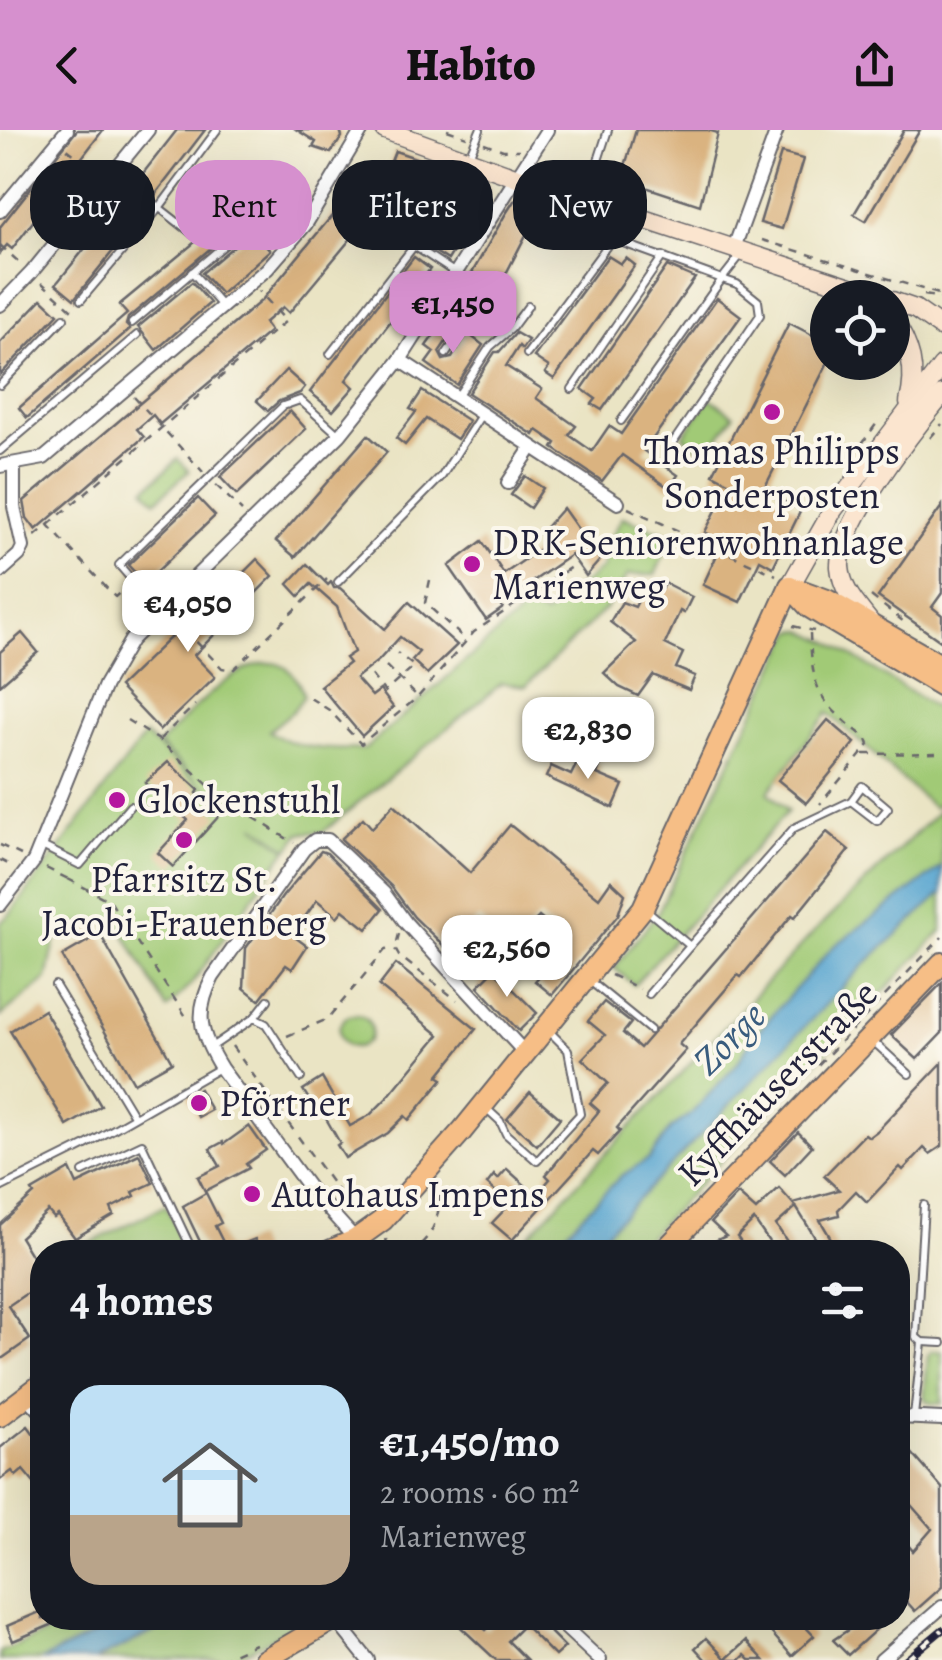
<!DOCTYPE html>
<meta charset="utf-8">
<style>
body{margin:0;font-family:Alegreya,serif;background:#20242c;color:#f1f3f6;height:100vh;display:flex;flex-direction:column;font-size:38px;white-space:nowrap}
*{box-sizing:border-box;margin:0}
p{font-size:32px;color:#9ea1a6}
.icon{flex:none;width:55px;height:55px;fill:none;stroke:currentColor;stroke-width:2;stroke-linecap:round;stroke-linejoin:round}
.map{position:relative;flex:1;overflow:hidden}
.details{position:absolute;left:30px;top:1110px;width:880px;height:390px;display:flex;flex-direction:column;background:#171b24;border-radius:40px;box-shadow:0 10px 40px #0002}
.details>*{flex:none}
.banner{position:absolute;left:30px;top:30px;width:882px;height:90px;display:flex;gap:20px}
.fabs{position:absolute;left:810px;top:150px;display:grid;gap:20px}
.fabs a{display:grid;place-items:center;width:100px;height:100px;border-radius:50%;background:#171b24;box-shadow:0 10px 40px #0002;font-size:50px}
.price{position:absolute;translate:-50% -85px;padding:0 22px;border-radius:20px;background:#fff;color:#222;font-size:32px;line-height:65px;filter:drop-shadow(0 2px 5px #0008)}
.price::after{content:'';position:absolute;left:50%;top:60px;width:30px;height:22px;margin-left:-15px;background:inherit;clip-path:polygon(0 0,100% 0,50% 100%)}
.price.active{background:#d690ce;color:#111}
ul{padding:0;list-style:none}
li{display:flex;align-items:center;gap:30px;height:250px;padding:0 40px}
li span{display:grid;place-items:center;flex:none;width:280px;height:200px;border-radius:30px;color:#555}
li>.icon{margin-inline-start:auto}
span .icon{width:120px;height:120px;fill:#fffc;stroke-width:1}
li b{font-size:42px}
h2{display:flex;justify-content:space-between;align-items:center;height:120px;padding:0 40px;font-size:42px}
.pill{padding:0 35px;border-radius:40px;background:#171b24;box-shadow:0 10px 40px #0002;font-size:35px;line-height:90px}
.pill.active{background:#d690ce;color:#111}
header{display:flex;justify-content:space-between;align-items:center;height:130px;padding:0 40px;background:#d690ce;color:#111;font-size:45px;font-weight:800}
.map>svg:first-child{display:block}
.green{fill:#a1ca76;stroke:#627658;stroke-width:2.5}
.water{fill:#56a4cf;stroke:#3c6385;stroke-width:2.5}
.building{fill:#dab380}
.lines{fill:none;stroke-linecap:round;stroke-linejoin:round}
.service-casing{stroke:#68666b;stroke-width:10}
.minor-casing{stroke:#68666b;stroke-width:16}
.secondary-casing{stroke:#68666b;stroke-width:21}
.primary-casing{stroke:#68666b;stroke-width:24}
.path{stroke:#68666b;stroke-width:2.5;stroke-dasharray:8 8;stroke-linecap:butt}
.service{stroke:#fff;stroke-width:6}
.minor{stroke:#fff;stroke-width:12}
.secondary{stroke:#fbe5cf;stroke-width:18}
.primary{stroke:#f6be86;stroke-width:20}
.rail-casing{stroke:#22223b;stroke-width:8}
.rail{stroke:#fbf7ec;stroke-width:4;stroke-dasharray:11;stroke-linecap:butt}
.poi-dot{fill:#b5179e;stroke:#fbf7ec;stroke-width:4}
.labels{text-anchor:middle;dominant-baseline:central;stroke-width:8;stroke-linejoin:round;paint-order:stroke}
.poi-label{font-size:38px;fill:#22223b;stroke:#fbf7ec;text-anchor:start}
.street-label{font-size:38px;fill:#22223b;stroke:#fbf7ec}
.water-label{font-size:40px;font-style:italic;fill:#395c7e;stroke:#fbf7ec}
</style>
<header><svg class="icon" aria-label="back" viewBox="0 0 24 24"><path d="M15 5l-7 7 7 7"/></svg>Habito<svg class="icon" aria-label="share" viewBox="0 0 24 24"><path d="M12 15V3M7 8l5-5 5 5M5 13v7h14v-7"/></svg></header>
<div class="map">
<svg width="942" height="1530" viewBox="0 0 942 1530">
<rect width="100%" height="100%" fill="#fbf7ec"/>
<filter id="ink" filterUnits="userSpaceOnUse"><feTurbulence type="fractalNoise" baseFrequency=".01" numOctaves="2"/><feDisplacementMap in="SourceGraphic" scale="20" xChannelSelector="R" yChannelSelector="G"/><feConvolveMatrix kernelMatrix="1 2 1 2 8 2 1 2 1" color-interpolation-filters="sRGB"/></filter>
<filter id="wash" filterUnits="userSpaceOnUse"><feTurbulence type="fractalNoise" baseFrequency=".0048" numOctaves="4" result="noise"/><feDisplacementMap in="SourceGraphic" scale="40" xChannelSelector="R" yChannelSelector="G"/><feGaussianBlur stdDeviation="2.25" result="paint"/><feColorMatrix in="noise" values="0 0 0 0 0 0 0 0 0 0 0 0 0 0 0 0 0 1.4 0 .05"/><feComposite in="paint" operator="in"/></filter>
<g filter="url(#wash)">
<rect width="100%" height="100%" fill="#eae4c4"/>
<!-- green -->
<g class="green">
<polygon points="710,268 734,285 707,324 683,306"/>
<polygon points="178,329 189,341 156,371 145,359"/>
<path d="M623,387L672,406L655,445H628L607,477L526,556L502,553L323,702L300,703L289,719L254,695L287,719L193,852L167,879L118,793L90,791L57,802L47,849L0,887V793L11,783L145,605L215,668L159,615C187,586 276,480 304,566L292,582L269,601C296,620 332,620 365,619L527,477L545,485L603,437L605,416Z"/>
<polygon points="803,500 830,512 942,582 942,669 934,678 828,583 768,662 788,681 634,855 614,838 658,782 788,511 794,501"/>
<polygon points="942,678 942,737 833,817 753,907 737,934 690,985 670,999 650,1028 621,1046 546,1122 513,1122 815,801"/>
<polygon points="942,763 942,801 634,1122 587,1122 867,832"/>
<circle cx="355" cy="901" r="16"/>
<polygon points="166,1075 187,1122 73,1122"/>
<polygon points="932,1221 942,1221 942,1274 930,1273 924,1268 928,1226"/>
<polygon points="81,1488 129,1488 41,1530 0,1530 0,1522"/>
<polygon points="182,1488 309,1488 233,1530 96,1530"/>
</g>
<!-- water -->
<g class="water">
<polygon points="942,737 942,763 867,832 587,1122 546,1122 621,1046 650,1028 670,999 690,985 737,934 753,907 833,817"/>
<polygon points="129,1488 182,1488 95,1530 41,1530"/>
</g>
<g id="blocks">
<!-- building -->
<g class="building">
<polygon points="77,0 103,0 12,119 7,115 0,123 0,97"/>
<polygon points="177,0 205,0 155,65 137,51"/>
<polygon points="297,0 340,0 342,7 331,23 313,17 316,12"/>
<polygon points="636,0 708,0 718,3 700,75 621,49"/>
<polygon points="904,0 920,0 866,91 854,84"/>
<polygon points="395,21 487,52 490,62 448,130 434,121 442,107 424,96 434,79 443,84 457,64 425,52 424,57 386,44"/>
<polygon points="781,23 803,29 782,99 760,93"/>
<polygon points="360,52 383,70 289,183 283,177 264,193 270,201 160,294 153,285 137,299 144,307 36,400 27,388 24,371 262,170"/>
<polygon points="216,58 226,69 194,96 184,86"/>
<polygon points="523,67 590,92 577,114 530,97 493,169 487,165 466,202 447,187 505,85 514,71"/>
<polygon points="125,69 143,84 74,169 56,154"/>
<polygon points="235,79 244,90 128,188 126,195 130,199 27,288 19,278 127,184 119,175"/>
<polygon points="253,100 270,120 221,164 202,143"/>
<polygon points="608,126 621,134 626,128 635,135 554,249 545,243 549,237 534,227"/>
<polygon points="414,127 430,139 346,250 354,257 333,281 310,262"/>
<polygon points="667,136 695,148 602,280 592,274 596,269 582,259"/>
<polygon points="192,152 210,173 156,220 138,197"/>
<polygon points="717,168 741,186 644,321 678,345 669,358 622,325 602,351 553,318 556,313 537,300 534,305 468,263 495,222 499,222 516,203 528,210 522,219 519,216 506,236 542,259 536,268 576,296 569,305 592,321 609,296 621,304"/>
<polygon points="42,169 58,184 0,245 0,213"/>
<polygon points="789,193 826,212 828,232 763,361 801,380 773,437 760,430 740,472 703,455 723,412 705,402 730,353 713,344"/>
<polygon points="439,198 450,206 439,222 443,230 452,228 467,203 483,215 457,255 426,233 434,222 426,216"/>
<polygon points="286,240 305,257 300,263 279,271 268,281 257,271"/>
<polygon points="422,261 469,291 457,309 426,289 405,315 396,308 416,282 410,279"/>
<polygon points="290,281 306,299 237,365 220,347"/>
<polygon points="368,305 387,322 295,427 276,411"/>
<polygon points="525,346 543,358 530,378 511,365"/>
<polygon points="198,368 215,386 145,453 128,435"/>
<polygon points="942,376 942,463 932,477 942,485 942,512 878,467"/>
<polygon points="563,378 600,430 586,446 571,425 500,474 503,478 486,490 449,436 482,411 504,444 547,414 540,404"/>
<polygon points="257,429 273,446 194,525 215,547 160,600 119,557 174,504 178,508"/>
<polygon points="307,434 328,455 331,452 334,458 340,458 385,499 409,472 457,515 427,544 412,530 419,522 400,507 379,530 356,548 372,566 380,560 393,577 362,606 320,556 349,533 345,528 354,522 337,477 311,454 299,466 288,454"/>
<polygon points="665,453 692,467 684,483 680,481 665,514 683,523 676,538 695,546 689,560 653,545 638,566 619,557 604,543 636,512 610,492 622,472 635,477 643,461 651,465 656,456 662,458"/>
<polygon points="22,503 38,522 0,555 0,522"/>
<polygon points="828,590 855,613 806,673 778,650"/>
<polygon points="580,627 600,636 597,644 623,655 613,678 546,647 551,636 571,645"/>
<polygon points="168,632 199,660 197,663 219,686 173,737 158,723 188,690 145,653"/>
<polygon points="394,674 470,743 510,695 599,768 611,751 625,764 618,785 552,865 535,851 551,833 547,829 564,808 539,787 509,817 479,788 446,818 414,787 391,756 341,709 363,688 372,698"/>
<polygon points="827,702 849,720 795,787 792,785 741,847 738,845 679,914 686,920 617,998 620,1001 598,1025 593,1021 512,1110 492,1093 510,1074 487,1054 494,1045 498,1049 507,1039 536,1065 550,1049 546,1045 599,981 590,973 608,953 582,929 605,905 588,891 604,872 631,893 623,903 640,918"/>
<polygon points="321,721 327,723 383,779 367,799 343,780 337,787 317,770 292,805 307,816 292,839 286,835 259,870 244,858 246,818 283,766"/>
<polygon points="100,804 172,932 134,953 62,826"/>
<polygon points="396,834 476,899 438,946 443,949 409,990 405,986 388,1003 345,1028 337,1015 340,1013 321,980 317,982 303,960 322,948 350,996 370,985 386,969 439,905 379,856"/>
<polygon points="494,840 537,883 519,901 478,856"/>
<polygon points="942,853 942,903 917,929 891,905"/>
<polygon points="44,880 101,976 67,996 10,901"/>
<polygon points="942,933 942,1016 930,1024 924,1018 903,1040 900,1037 867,1072 856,1061 838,1080 839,1085 820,1090 839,1122 824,1122 796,1077 776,1095 794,1122 776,1122 754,1090 737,1107 748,1122 725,1122 717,1110 726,1106 711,1092 738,1064 756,1080 779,1058 795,1076 793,1073 839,1060 824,1046 865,1004 869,1007 877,1001"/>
<polygon points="199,959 211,980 198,987 187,966"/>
<polygon points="530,962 560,988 537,1015 507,989"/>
<polygon points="249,996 266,1020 246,1034 249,1038 205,1061 198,1047 220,1036 210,1019 223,1012 224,1014"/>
<polygon points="798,1002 812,1016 785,1045 770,1031"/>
<polygon points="139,1024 153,1053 133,1062 135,1066 111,1078 114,1085 75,1108 58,1085 54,1088 48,1081 20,1107 42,1143 42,1189 27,1163 8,1176 30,1209 0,1230 0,1095 34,1064 32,1061 70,1039 77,1054"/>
<polygon points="206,1063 221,1093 215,1096 227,1120 255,1109 261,1122 205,1122 183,1076"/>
<polygon points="28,1296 42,1315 42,1346 34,1353 23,1340 16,1346 12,1341 0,1350 0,1318"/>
<polygon points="898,1307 942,1358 942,1457 915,1481 898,1462 898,1403 913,1421 932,1399 904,1367 898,1373"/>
<polygon points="42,1481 42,1488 68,1488 13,1511 7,1496"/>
<polygon points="451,1488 472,1488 486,1500 499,1488 536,1488 565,1517 555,1526 524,1495 508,1511 527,1530 496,1530"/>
<polygon points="764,1488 797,1488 814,1506 792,1526 767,1498 771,1495"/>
<polygon points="866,1488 879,1497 848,1525 833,1510"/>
<polygon points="706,1508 726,1529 746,1511 764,1530 750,1530 745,1525 740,1530 706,1530 695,1518"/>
</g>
</g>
</g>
<g filter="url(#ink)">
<use href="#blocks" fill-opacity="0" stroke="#68666b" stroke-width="2.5"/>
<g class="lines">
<defs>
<g id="service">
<polyline points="468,29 480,0"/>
<polyline points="115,43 194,105 230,74"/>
<polyline points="593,46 608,0"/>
<polyline points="192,142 222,176"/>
<polyline points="81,170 159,78 217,0"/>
<polyline points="431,184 460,204 446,224"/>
<polyline points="132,193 247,96"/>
<polyline points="330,224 414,116 457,144"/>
<polyline points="527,224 612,109 722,149 740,126"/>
<polyline points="0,255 64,188"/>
<polyline points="572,259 663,126"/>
<polyline points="457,267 490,217 511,199 528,176"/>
<polyline points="621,291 722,149 737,154 758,171 760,185 670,317"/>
<polyline points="0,321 137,205"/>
<polyline points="338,452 442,346 481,285"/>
<polyline points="158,480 119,435 283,276 300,270 339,305"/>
<polyline points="42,716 80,735 130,676"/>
<polyline points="648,781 690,816 794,698 851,671 877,691 888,678 862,656 851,671"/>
<polyline points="591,852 650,900"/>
<polyline points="55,855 134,986"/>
<polyline points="649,864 690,816"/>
<polyline points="254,888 266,894 301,948"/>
<polyline points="874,912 909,944"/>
<polyline points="210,918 254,888 268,870"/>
<polyline points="487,979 500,991 506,1004 537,1031 580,984 568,920 550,902"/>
<polyline points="83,1042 142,1014 193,1122"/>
<polyline points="0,1058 84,1016 220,938"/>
<polyline points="922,1212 942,1213"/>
<polyline points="26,1270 42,1287"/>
<polyline points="914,1286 922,1212 916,1207 924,1075"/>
</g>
<g id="minor">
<polyline points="0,81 67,0"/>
<polyline points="734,118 777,0"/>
<polyline points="0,175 31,143 148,0"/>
<polyline points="400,230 618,373"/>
<polyline points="0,336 44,328 267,139 306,94 362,0"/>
<polyline points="508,353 531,318"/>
<polyline points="0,442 19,425 23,417 14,377 14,336"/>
<polyline points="0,775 34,731 105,555 131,510 340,305 400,230 547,0"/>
<path d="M367,1122L310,1059L221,938C200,904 194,883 213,847L304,719L315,710H328L384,763L406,793L525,923"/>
<polyline points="898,1287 942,1289"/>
<polyline points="555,1488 600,1530"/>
<polyline points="335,1489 368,1530"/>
<polyline points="881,1530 942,1477"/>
</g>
<g id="secondary">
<polyline points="385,0 515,47 884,168"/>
<polyline points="892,171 915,179 942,198"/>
<path d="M892,188C911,217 917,239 909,272"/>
<polyline points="790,456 833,380 942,236"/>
<path d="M869,491C856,474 842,460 840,437C838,395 914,299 942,265"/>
</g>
<g id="primary">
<polyline points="790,456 809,477 827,488 942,556"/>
<polyline points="797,459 827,470 942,536"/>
<polyline points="327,1122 355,1110 383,1090 462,1001 643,778 790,456"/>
<polyline points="663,1122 942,833"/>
<polyline points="0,1286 42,1254"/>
<polyline points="264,1530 336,1488"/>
</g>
</defs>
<!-- service casing -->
<use href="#service" class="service-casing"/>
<!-- minor casing -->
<use href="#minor" class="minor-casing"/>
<!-- secondary casing -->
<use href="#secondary" class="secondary-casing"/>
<!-- primary casing -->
<use href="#primary" class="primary-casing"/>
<!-- path -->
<g class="path">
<polyline points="447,0 467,7"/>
<polyline points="484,13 503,20 519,20"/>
<polyline points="67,19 96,41"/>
<polyline points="762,110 942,165"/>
<polyline points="0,115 21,134"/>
<polyline points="42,153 72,180"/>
<polyline points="924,165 942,168"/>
<polyline points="134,267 203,342"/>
<polyline points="930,308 942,294"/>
<polyline points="852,327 877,293"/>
<polyline points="216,355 242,381"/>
<polyline points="628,378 776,445"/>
<polyline points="48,395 286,191 259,161"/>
<polyline points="35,406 48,395 115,467 124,459"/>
<polyline points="430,450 425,473 466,510"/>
<polyline points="871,466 908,495"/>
<polyline points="174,489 222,538 233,540 327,449"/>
<polyline points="793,496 814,501"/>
<path d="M810,503C812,564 820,572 867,609L869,615L820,674"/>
<polyline points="386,536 417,566"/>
<polyline points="371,545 385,562 414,536 397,523"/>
<polyline points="310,568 329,580 361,614 418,567 474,502 574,435"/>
<polyline points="127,590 159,610 221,667 294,713"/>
<polyline points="160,609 195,575"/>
<polyline points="864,624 942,623"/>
<polyline points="0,715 21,725"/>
<polyline points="0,730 12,736"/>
<polyline points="46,738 68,749 73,744"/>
<polyline points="68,749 110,771 187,888"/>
<polyline points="399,804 395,819 399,826 457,870"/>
<polyline points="611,845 640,859"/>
<polyline points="287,906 328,889 385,820 393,819"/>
<polyline points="232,916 348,1075 350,1084"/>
<polyline points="818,935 942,807"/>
<polyline points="386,1109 389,1122"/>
<path d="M421,1114C440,1095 439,1076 441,1051"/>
<polyline points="640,1122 647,1115"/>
<polyline points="220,1530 255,1514"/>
</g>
<!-- service -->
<use href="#service" class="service"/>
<!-- minor -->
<use href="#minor" class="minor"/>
<!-- secondary -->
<use href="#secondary" class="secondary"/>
<!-- primary -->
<use href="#primary" class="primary"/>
<defs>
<polyline id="rail" points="906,1530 942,1500"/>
</defs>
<!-- rail casing -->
<use href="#rail" class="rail-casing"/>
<!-- rail -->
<use href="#rail" class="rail"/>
</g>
</g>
<!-- markers -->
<g class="poi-dot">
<circle cx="772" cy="282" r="10"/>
<circle cx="472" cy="434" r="10"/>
<circle cx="117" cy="670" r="10"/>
<circle cx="184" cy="710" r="10"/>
<circle cx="199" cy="973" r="10"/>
<circle cx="252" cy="1064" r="10"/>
</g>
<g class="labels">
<!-- poi labels -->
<g class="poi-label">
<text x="772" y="321" text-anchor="middle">Thomas Philipps<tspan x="772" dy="44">Sonderposten</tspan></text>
<text x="492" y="412">DRK-Seniorenwohnanlage<tspan x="492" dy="44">Marienweg</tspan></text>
<text x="137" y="670">Glockenstuhl</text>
<text x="184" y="749" text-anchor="middle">Pfarrsitz St.<tspan x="184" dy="44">Jacobi-Frauenberg</tspan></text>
<text x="219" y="973">Pförtner</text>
<text x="272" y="1064">Autohaus Impens</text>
</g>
<!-- street labels -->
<g class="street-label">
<text transform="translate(777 953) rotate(-46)">Kyffhäuserstraße</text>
</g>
<!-- water labels -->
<g class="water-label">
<text transform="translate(729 908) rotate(-45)">Zorge</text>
</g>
</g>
</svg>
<div class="fabs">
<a><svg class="icon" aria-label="locate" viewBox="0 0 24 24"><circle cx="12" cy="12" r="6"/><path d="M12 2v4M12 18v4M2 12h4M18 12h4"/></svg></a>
</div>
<b class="price active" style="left:453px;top:226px">€1,450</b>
<b class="price" style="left:188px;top:525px">€4,050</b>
<b class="price" style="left:588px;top:652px">€2,830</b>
<b class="price" style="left:507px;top:870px">€2,560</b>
<div class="banner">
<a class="pill">Buy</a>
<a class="pill active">Rent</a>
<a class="pill">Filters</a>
<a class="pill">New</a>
</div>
<section class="details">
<h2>4 homes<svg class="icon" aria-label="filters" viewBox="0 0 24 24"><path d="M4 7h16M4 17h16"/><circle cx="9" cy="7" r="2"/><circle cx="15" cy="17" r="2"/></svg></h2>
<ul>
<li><span style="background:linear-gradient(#bfe0f5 65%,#b9a48a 0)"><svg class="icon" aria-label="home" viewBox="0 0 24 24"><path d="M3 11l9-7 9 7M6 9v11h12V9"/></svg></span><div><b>€1,450/mo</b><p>2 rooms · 60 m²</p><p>Marienweg</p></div></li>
</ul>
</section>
</div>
